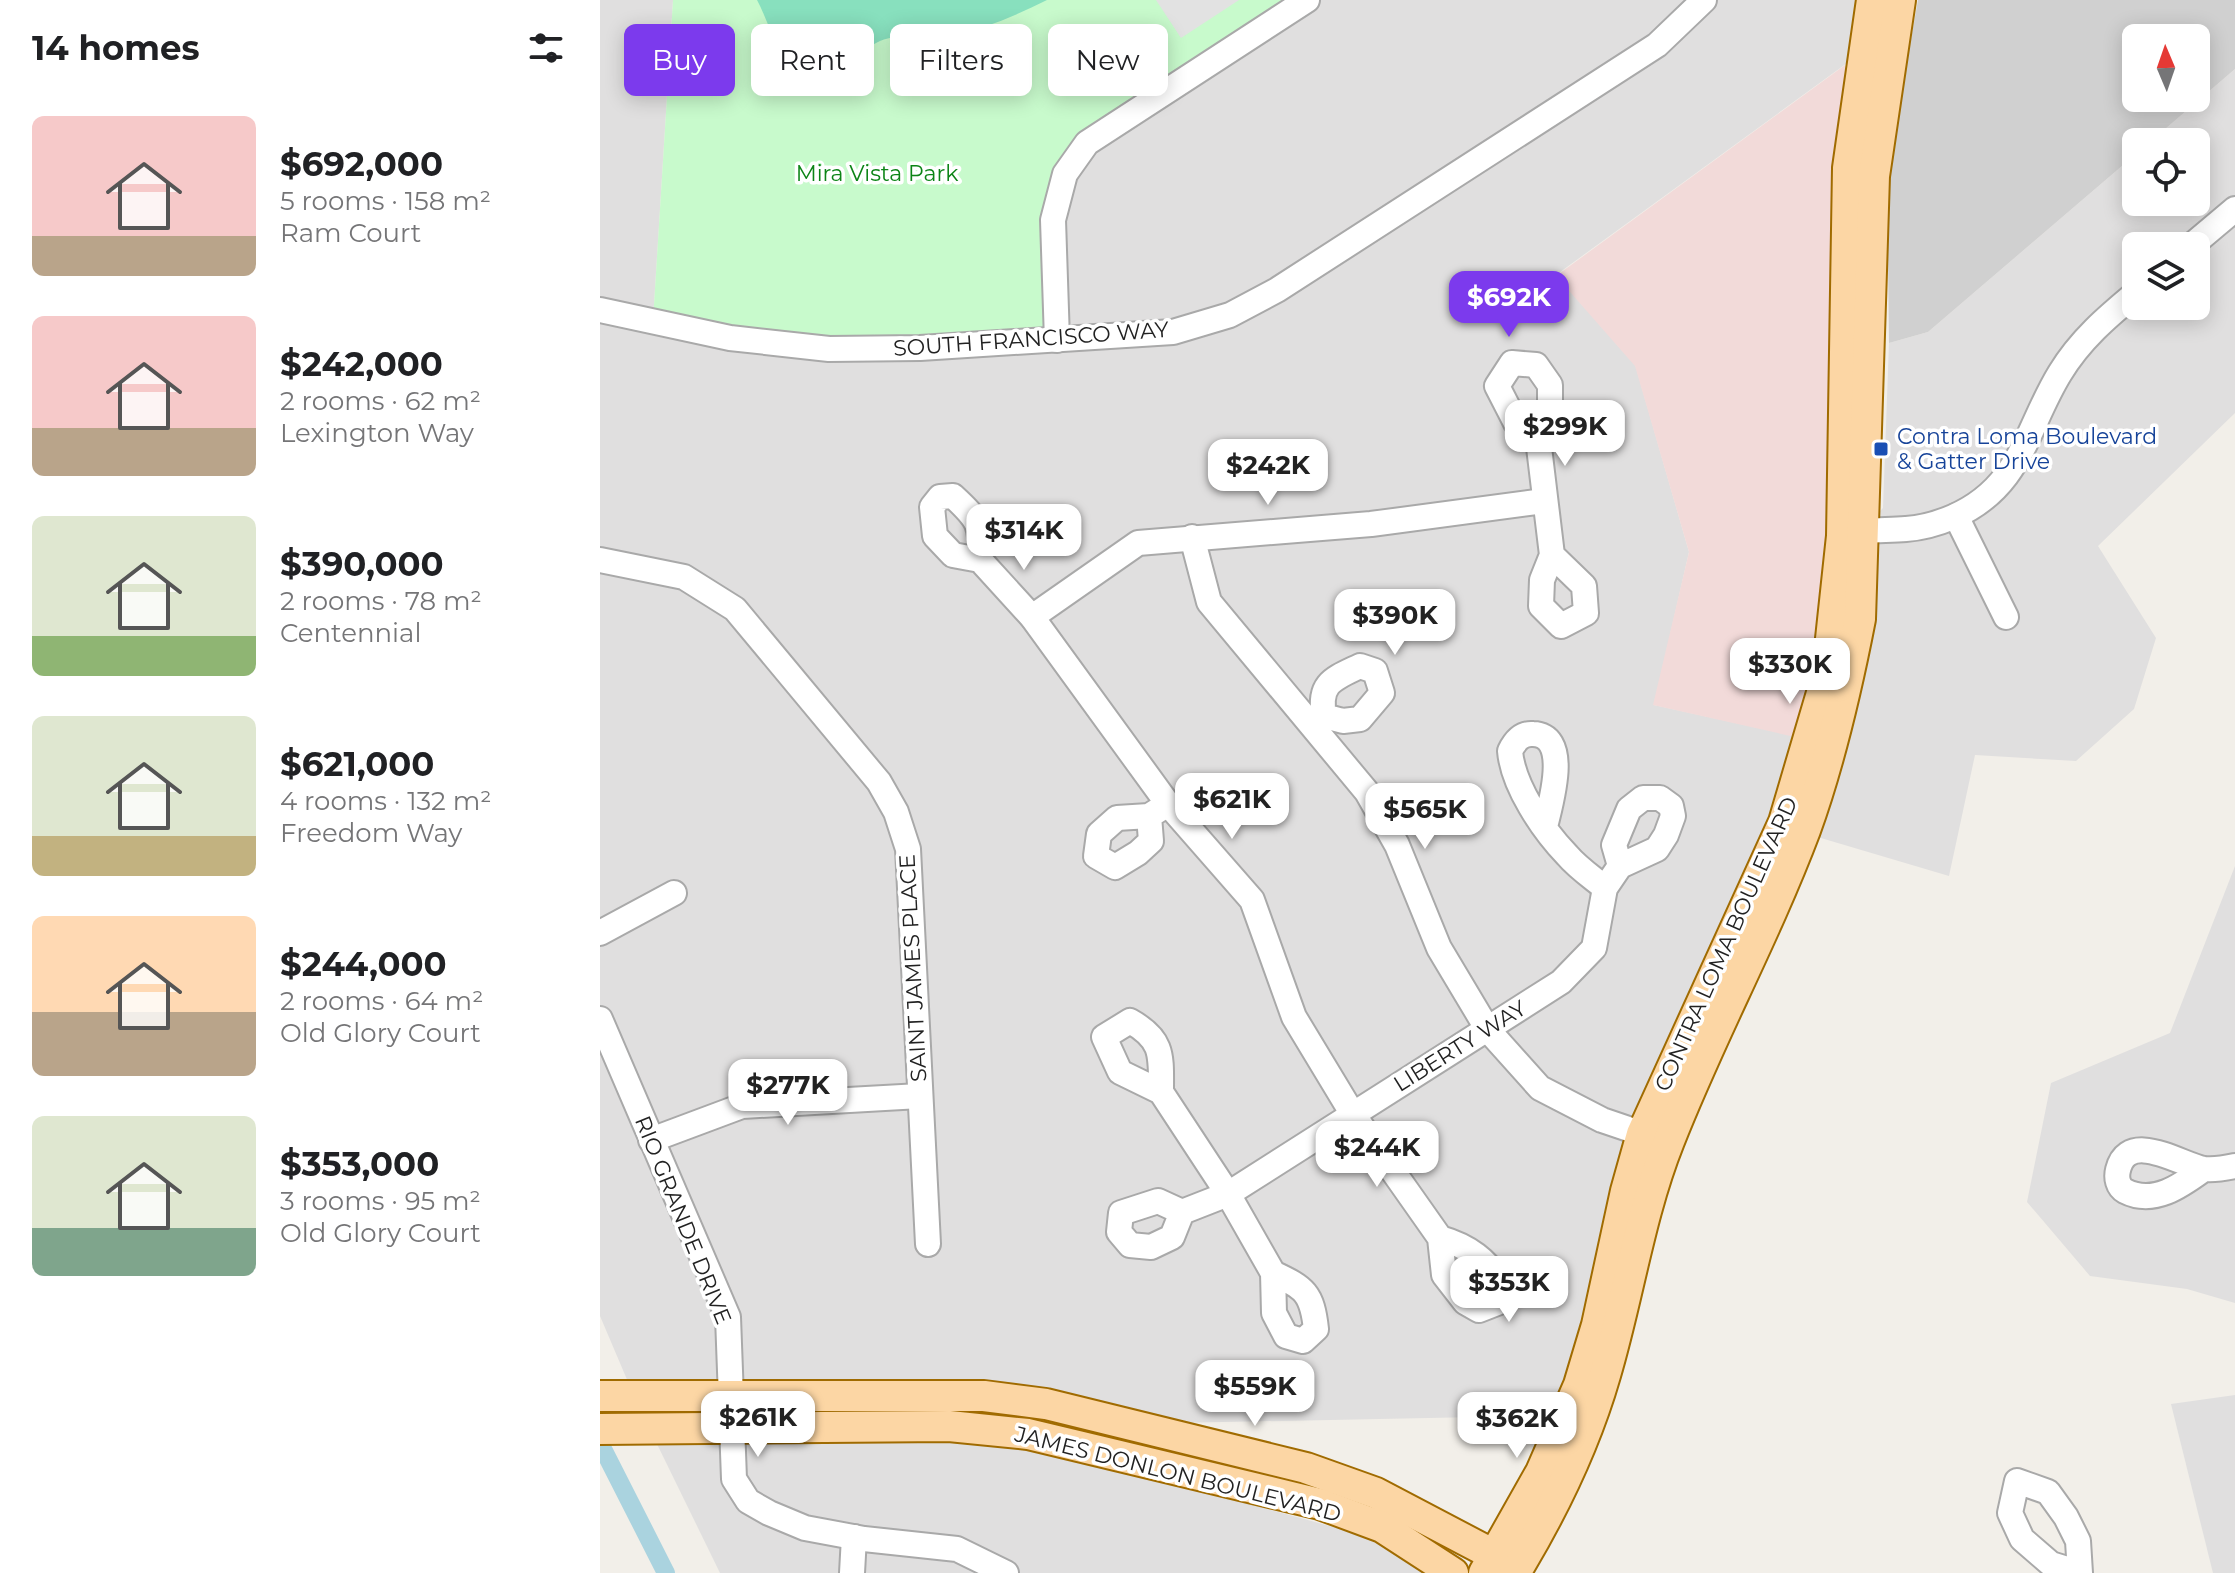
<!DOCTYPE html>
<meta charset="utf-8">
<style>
body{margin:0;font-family:Montserrat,sans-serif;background:#f2f2f2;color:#202124;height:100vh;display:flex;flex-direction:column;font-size:30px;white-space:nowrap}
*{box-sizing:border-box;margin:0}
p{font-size:26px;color:#757577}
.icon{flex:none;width:44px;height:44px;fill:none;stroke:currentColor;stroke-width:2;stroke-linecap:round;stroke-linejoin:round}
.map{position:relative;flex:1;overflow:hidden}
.panel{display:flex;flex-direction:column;background:#fff;width:600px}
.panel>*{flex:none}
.hud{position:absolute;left:24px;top:24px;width:760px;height:72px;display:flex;gap:16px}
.needle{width:52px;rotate:358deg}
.buttons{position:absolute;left:1522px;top:24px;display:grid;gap:16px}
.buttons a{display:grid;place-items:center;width:88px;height:88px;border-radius:12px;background:#fff;box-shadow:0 4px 20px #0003;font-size:40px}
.price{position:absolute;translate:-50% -68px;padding:0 18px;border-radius:16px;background:#fff;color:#222;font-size:26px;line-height:52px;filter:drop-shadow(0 2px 4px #0008)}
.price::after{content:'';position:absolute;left:50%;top:48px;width:24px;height:18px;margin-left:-12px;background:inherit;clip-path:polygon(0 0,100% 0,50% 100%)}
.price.current{background:#7c3aed;color:#fff}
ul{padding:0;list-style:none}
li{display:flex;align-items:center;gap:24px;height:200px;padding:0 32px}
li span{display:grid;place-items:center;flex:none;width:224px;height:160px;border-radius:12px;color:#555}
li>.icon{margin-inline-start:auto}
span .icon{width:96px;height:96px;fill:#fffc;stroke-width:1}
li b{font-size:34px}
h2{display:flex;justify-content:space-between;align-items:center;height:96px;padding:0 32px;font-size:34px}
.tag{padding:0 28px;border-radius:12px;background:#fff;box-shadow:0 4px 20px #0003;font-size:28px;line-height:72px}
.tag.current{background:#7c3aed;color:#fff}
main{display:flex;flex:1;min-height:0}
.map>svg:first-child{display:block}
.residential{fill:#e0dfdf;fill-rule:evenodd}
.commercial{fill:#f2dad9}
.religious{fill:#d0d0d0;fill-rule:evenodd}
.park{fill:#c8facc}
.pitch{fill:#88e0be}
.parking{fill:#e2e2e2}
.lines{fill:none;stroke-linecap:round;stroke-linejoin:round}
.canal{stroke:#aad3df;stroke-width:18}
.minor-casing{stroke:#a9a9a9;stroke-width:28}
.major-casing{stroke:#a06b00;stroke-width:34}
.minor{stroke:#fff;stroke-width:24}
.major{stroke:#fcd6a4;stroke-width:30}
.transit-dot{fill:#1a4fb4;stroke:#fff;stroke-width:3}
.labels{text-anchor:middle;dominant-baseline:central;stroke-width:7;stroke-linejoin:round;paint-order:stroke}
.park-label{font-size:22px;fill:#0c8416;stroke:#fff}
.street-label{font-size:22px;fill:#222;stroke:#fff}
.transit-label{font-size:22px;fill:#164399;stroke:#fff;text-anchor:start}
</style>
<main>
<section class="panel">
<h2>14 homes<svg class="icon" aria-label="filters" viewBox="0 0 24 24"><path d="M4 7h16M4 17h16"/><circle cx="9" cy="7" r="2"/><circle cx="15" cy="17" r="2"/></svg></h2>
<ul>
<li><span style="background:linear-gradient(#f6c9c9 75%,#b9a48a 0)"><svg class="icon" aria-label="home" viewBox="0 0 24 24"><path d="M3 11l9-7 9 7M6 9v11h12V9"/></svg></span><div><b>$692,000</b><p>5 rooms · 158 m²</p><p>Ram Court</p></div></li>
<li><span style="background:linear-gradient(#f6c9c9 70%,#b9a48a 0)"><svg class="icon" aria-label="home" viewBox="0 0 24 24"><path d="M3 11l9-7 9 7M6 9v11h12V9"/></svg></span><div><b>$242,000</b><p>2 rooms · 62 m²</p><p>Lexington Way</p></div></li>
<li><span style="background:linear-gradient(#dfe7d0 75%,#8fb573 0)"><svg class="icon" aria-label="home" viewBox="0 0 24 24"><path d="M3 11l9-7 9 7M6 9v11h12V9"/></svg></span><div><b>$390,000</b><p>2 rooms · 78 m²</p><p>Centennial</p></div></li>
<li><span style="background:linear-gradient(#dfe7d0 75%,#c2b280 0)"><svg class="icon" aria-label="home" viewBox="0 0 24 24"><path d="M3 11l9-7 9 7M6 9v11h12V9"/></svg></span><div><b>$621,000</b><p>4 rooms · 132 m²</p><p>Freedom Way</p></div></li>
<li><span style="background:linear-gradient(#ffd9b3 60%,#b9a48a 0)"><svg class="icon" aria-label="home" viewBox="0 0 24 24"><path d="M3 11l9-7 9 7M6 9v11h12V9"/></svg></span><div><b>$244,000</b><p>2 rooms · 64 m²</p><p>Old Glory Court</p></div></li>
<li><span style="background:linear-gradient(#dfe7d0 70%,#7fa58c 0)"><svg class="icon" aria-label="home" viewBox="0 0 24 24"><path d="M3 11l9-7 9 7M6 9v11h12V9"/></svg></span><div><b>$353,000</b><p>3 rooms · 95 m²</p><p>Old Glory Court</p></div></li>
</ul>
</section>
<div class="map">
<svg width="1635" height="1573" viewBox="0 0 1635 1573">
<rect width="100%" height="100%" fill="#f2efe9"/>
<!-- residential -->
<g class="residential">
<polygon points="0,0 73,0 53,321 453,220 487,143 707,0 1272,0 1265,50 956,275 1035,364 1089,552 1054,705 1208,739 979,1385 932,1416 524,1424 446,1404 34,1396 0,1316"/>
<path d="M1635,69V413L1498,546L1556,638L1534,709L1476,761L1375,755L1349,876L1204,833L1263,529L1283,508L1289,343L1328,332L1536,154V202H1596V142H1550ZM1536,246H1596V306H1536Z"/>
<polygon points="1635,866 1635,1303 1587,1289 1490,1276 1427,1202 1451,1083 1570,1033"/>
<polygon points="1635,1395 1635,1573 1613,1573 1571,1404"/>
<polygon points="371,1439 427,1444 763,1535 830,1573 120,1573 56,1442"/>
</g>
<!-- commercial -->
<polygon class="commercial" points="1245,65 1222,623 1195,737 1053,705 1089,552 1035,366 956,276"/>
<!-- religious -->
<path class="religious" d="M1318,0H1635V69L1550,142H1536V154L1328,332L1289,343L1287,172ZM1536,38H1596V98H1536Z"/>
<!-- park -->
<polygon class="park" points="73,0 707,0 487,143 465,174 457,340 320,348 53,321"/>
<!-- pitch -->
<path class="pitch" d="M157,0H447C415,16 384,29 349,36C323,41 302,30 276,43C255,54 228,80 203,71C178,62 169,22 157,0Z"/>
<!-- parking -->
<polygon class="parking" points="556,0 639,0 581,38"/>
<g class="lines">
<!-- canal -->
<polyline class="canal" points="0,1443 66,1573"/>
<defs>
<g id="minor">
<polyline points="1591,246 1635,209"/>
<polyline points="0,310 130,338 229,349 320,348 573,332 630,315 677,290 1057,45 1104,0"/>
<polyline points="457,340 453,220 465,174 487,143 707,0"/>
<polyline points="938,439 916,423 897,386 912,363 936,365 950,385 950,409 938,439 952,555 942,580 941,606 961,626 986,613 984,586 952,555"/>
<polyline points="1356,516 1406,617"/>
<path d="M1245,535C1266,528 1285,531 1306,529C1322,528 1339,523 1353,517C1422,487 1426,428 1460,373C1480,340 1507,317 1536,293"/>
<polyline points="592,537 609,602 767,792 797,845 839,948 888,1030 940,1088 1002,1120 1058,1139"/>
<polyline points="0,560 84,577 135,609 279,782 296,812 308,849 328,1244"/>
<path d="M380,560C382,525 379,520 353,496L340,497L332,507L335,536L353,555L380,560L432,617L568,804L652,900L694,1017L752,1113L840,1238L844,1275L865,1302L879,1310L897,1303L902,1286C888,1260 868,1246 840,1238"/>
<polyline points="432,617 538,543 771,524 944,501"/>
<path d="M760,666L775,671L782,693L760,719L743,721L724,716C718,683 733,679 760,666Z"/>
<polyline points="549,816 551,841 538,853 515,867 496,856 499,834 517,818 549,816 568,804"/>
<path d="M945,827C950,805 972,735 933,734C921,733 915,741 910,751C913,786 943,830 967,855C978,868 993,878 1005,888"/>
<polyline points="0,933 74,893"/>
<polyline points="0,1019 128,1317 134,1479 148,1501 169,1513 205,1528 264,1539 357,1549 406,1573"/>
<path d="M561,1092C561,1056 564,1040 530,1021L504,1037L520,1072L561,1092L628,1194L673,1273L674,1313L686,1336L703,1341L716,1329C712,1293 705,1288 673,1273"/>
<polyline points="51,1140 142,1106 320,1096"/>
<path d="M1604,1169C1582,1185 1554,1206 1525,1191C1518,1187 1516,1178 1518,1170C1528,1128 1583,1166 1604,1169C1613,1170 1626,1168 1635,1166"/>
<polyline points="582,1212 572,1237 551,1247 530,1245 519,1232 521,1213 558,1201 582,1212 628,1194 961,982 994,948 1005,888 1020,866 1057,849 1066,835 1073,816 1071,806 1060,798 1043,798 1029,809 1014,845 1020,866"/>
<polygon points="1417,1481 1448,1492 1466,1517 1478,1541 1480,1573 1451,1564 1422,1539 1410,1513"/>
<polyline points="252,1573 254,1537"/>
</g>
<g id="major">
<polyline points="0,1396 384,1396 446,1404 706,1468 776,1493 911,1564"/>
<polyline points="0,1429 349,1426 428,1434 720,1504 782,1527 853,1573"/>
<polyline points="884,1573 941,1472 979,1385 997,1325 1026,1191 1042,1134 1184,822 1227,676 1242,536 1248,168 1272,0"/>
<path d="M915,1573C952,1512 985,1444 1005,1375C1028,1298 1039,1216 1069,1141C1110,1036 1165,936 1205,830C1230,761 1246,691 1260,619L1274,176L1300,0"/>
</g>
</defs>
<!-- minor casing -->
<use href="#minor" class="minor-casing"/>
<!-- major casing -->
<use href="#major" class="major-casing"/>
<!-- minor -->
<use href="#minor" class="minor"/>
<!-- major -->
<use href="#major" class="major"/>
</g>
<!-- markers -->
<rect class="transit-dot" x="1273" y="441" width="16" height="16" rx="4"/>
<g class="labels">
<!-- park labels -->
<g class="park-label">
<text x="277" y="173">Mira Vista Park</text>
</g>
<!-- street labels -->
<g class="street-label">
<text transform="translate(431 339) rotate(-4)">SOUTH FRANCISCO WAY</text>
<text transform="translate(1126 944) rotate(-66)">CONTRA LOMA BOULEVARD</text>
<text transform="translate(313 968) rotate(-93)">SAINT JAMES PLACE</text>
<text transform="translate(860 1046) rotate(-32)">LIBERTY WAY</text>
<text transform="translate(83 1220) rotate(68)">RIO GRANDE DRIVE</text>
<text transform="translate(578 1474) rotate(14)">JAMES DONLON BOULEVARD</text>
</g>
<!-- transit labels -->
<g class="transit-label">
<text x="1297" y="436">Contra Loma Boulevard<tspan x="1297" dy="25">&amp; Gatter Drive</tspan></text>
</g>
</g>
</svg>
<div class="buttons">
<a><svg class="needle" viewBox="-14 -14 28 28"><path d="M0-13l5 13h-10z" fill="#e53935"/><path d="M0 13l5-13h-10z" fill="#757577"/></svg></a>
<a><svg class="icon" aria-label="locate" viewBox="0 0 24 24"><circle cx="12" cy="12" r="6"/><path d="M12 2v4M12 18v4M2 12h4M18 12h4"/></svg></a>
<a><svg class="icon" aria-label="layers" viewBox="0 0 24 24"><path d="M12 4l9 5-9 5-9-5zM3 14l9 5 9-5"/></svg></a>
</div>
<b class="price current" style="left:909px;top:339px">$692K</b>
<b class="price" style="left:965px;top:468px">$299K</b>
<b class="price" style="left:668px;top:507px">$242K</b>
<b class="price" style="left:424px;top:572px">$314K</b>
<b class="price" style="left:795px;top:657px">$390K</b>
<b class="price" style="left:1190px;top:706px">$330K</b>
<b class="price" style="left:632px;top:841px">$621K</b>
<b class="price" style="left:825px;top:851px">$565K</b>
<b class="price" style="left:188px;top:1127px">$277K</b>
<b class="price" style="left:777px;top:1189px">$244K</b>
<b class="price" style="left:909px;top:1324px">$353K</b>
<b class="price" style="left:655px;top:1428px">$559K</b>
<b class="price" style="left:158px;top:1459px">$261K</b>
<b class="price" style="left:917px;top:1460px">$362K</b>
<div class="hud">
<a class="tag current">Buy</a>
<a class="tag">Rent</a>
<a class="tag">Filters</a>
<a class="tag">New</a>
</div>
</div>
</main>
